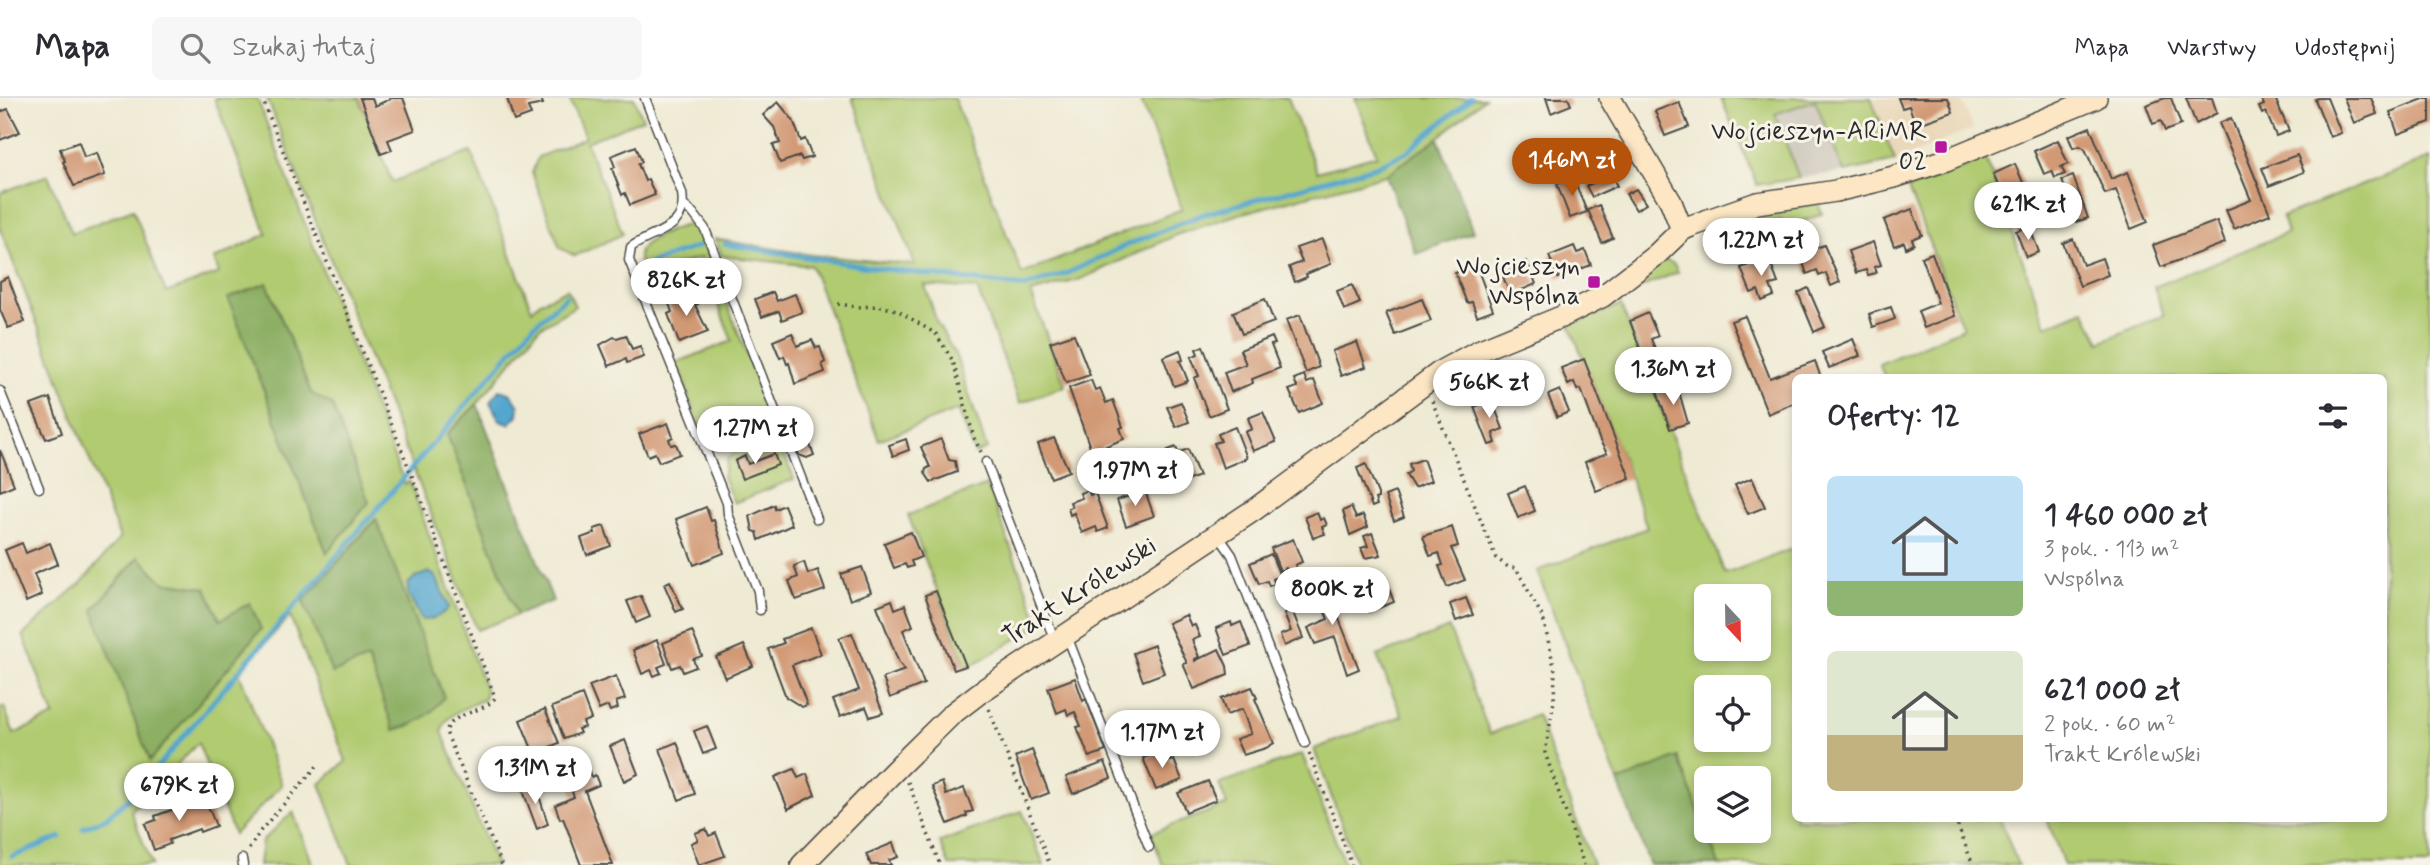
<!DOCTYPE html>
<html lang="pl">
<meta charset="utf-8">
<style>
body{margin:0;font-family:Mynerve,sans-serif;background:#f7f7f7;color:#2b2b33;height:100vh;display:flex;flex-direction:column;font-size:26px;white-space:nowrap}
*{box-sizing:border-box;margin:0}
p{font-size:23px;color:#7c7c81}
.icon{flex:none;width:38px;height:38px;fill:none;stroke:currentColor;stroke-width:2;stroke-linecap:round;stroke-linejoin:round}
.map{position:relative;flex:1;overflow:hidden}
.drawer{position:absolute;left:1792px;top:276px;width:595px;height:448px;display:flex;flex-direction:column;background:#fff;border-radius:10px;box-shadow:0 4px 10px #0003}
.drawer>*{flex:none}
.needle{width:46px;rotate:158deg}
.buttons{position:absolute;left:1694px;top:486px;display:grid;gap:14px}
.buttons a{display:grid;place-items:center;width:77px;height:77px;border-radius:10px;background:#fff;box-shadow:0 4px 10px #0003;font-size:35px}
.price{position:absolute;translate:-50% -60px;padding:0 16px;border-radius:24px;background:#fff;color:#222;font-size:23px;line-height:46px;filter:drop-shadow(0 2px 4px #0008)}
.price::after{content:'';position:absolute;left:50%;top:42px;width:21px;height:16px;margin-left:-10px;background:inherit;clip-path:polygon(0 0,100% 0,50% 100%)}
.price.active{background:#b45309;color:#fff}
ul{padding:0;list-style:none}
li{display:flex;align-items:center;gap:21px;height:175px;padding:0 35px}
li span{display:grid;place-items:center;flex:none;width:196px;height:140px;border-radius:10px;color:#555}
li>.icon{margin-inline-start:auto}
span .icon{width:84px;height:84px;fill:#fffc;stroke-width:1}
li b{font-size:30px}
h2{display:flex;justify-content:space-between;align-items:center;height:84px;padding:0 35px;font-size:30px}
header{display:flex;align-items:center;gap:42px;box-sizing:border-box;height:98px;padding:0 35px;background:#fff;border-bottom:2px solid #e1e1e2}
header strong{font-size:33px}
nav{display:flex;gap:38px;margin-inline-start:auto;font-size:24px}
.search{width:490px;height:63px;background:#f7f7f7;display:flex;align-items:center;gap:18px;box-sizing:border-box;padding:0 24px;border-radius:10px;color:#7c7c81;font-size:26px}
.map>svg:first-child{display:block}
.built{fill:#ead8ba}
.industrial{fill:#cac3b8}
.green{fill:#b1cb71;stroke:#6e7b4e;stroke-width:2;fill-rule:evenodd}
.forest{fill:#8caf63;stroke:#5c6d47;stroke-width:2}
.water{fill:#52a6ce;stroke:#3e687c;stroke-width:2}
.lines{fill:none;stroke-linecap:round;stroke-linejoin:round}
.stream{stroke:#52a6ce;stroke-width:5}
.building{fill:#d29975}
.lane-casing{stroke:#484844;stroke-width:11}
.secondary-casing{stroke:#484844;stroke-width:24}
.path{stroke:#484844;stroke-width:3.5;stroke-dasharray:2 5;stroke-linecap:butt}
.lane{stroke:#fff;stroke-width:8}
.secondary{stroke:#fce6c4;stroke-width:21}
.poi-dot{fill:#b5179e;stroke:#f7f3e8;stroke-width:2.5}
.labels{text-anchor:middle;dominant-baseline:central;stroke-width:6;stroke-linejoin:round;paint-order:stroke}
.poi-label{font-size:26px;fill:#2b2b2b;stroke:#f7f3e8;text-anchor:end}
.street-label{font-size:26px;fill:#2b2b2b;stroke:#f7f3e8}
</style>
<header>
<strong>Mapa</strong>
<div class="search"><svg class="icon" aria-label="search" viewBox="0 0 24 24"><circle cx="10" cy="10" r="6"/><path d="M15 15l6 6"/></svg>Szukaj tutaj</div>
<nav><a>Mapa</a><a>Warstwy</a><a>Udostępnij</a></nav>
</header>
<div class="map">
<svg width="2430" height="767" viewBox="0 0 2430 767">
<rect width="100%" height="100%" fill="#f7f3e8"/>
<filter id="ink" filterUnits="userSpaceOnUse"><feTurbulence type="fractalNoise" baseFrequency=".0143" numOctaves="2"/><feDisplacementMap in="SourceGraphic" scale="14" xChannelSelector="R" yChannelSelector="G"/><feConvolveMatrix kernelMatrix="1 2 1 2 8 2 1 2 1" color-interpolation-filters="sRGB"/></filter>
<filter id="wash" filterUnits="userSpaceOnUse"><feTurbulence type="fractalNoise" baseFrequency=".00686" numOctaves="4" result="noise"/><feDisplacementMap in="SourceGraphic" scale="28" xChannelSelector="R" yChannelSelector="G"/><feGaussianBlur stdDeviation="1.57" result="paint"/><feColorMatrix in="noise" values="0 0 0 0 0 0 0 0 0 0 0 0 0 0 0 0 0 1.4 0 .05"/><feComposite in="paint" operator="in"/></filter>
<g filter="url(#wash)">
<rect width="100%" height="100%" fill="#efead3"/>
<!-- built -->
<polygon class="built" points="1871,0 1961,0 1973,31 1895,63"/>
<!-- industrial -->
<polygon class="industrial" points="1816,1 1844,74 1799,80 1775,16"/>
<!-- green -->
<g class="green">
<path d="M214,0H257L398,370L405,386L409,383L411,387L486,593L484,601C469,609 444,615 442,634L496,767H351L320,686L346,663L290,518L239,574L282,687L234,736L198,645L131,713L152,767H0V610L4,609L14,636L54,618L23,537L82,484L120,440L0,130V95L48,77L72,135L133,111L166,195L219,175L214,161L267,136ZM267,185L311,295L327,454ZM138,459L163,484L219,522L93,512ZM368,561L413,627L395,632Z"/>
<polygon points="267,0 359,0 392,84 471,54 532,212 540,204 567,191 575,208 539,230 477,306 447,336 517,517 477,532"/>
<polygon points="569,0 634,0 643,21 586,44 623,136 575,158 560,150 532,75 538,59 585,40"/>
<polygon points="852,0 954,0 1022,176 1182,111 1140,0 1288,0 1317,74 1377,57 1355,0 1485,0 1438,40 1386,77 1239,116 1176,137 1081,181 1031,195 1065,288 1020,305 977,191 925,187 937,225 956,258 987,351 975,356 958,312 879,342 811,168 722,158 715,141 812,157 915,167"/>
<polygon points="1721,0 1871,0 1895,63 1844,74 1815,2 1775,16 1799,80 1757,87"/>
<polygon points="2430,60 2430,767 2064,767 2047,721 2384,721 2384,280 1885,280 1879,266 1963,230 1908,91 1986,61 2046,228 2084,212 2100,244 2164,217 2154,189 2287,135 2282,119"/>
<polygon points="1818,105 1822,116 1786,130 1783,124 1779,121 1721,143 1713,127 1752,113"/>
<path d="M686,127L698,130L770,317V328L765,334L719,352L711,351L707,346L690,304L683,277L673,266L732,243L700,160L642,178C641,172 638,162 639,156C640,143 675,130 686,127Z"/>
<polygon points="1667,163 1674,166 1678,174 1623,197 1659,165"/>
<path d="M1621,207L1725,476L1795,450L1796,721H2000L2018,767H1719L1678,659L1618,684L1537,473L1647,430L1630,380L1570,227ZM1706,499H1759V551H1706ZM1706,590H1759V642H1706ZM1706,681H1759V733H1706Z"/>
<polygon points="776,342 780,346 794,381 734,405 723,379 727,361 736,354"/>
<polygon points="987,387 1040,527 967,570 908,417"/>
<polygon points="1449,530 1490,636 1537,617 1593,767 1357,767 1314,651 1402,618 1377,558"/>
<polygon points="1302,656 1345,767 1163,767 1151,735 1227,707 1219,686"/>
<polygon points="1022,713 1044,767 949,767 940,744"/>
<path d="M293,714L313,767C295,767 277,766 259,767L262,743Z"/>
</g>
<!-- forest -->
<g class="forest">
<polygon points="1438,40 1473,134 1416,156 1386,77"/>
<polygon points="267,185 311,295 332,307 369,404 327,455 228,200"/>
<polygon points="477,306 553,503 517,517 447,336"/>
<path d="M376,421L444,599C430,619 417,626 394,632L368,561L332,575L303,503Z"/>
<polygon points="139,459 163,484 206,490 220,522 250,505 261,531 150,663 93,512"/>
<polygon points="1678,659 1719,767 1650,767 1618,684"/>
</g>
<!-- water -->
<g class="water">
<polygon points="499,292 510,295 519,308 518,317 509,326 500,323 490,304"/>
<path d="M429,474L436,479L449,509C442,518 433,522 422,522L408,496V486L415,479Z"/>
</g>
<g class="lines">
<!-- stream -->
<g class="stream">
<polyline points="725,146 862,168 1025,189 1068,175 1129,146 1204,116 1375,69 1407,54 1471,0"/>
<polyline points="645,167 699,148"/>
<polyline points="83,730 106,720 137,693 533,228 566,199"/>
<polyline points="12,759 60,739"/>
</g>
</g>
<g id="blocks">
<!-- building -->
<g class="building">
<polygon points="360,0 372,0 375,8 392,0 403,0 415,32 388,42 392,52 381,56"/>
<polygon points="507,0 541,0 543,6 528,9 531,17 514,23"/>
<polygon points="1546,0 1568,0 1571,7 1551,15"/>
<polygon points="1898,0 1948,0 1953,14 1916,27 1909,8 1902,10"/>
<polygon points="2165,0 2171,0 2181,27 2165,33 2161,23 2153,26 2146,7"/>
<polygon points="2186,0 2212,0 2217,15 2196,26"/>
<polygon points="2261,0 2275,0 2289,33 2276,38 2266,14 2262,16 2259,9 2264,7"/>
<polygon points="2318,0 2327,0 2341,35 2330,39 2315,1"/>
<polygon points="2344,0 2371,0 2377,16 2354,25"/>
<polygon points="2426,0 2430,0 2430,24 2398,36 2390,14"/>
<polygon points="778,4 793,22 801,43 805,41 812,59 802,62 800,58 780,65 773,47 780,45 774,29 763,17"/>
<polygon points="1679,4 1689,29 1665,38 1655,13"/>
<polygon points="8,11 20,34 0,42 0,14"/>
<polygon points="2231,20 2270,116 2234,131 2226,112 2251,102 2219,25"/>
<polygon points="2090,29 2111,81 2128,74 2148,124 2131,131 2116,92 2105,96 2085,51 2080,48 2073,50 2068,38"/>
<polygon points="2058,42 2068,66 2061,69 2065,76 2055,80 2052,73 2044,76 2034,53"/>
<polygon points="79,44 84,59 97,55 105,77 74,88 63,64 65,63 60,51"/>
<polygon points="636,48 642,64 638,66 645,83 648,81 655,97 630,107 625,95 622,97 612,71 615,69 611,58"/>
<polygon points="1611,53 1622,76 1613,80 1617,88 1592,99 1586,88 1595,84 1586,64"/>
<polygon points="2297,57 2304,74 2269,88 2262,70"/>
<polygon points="2015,66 2025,89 2014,94 2016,99 2011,101 2009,96 2003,99 1993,76"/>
<polygon points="2073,78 2088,120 2076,124 2062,82"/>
<polygon points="1573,80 1587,114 1570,120 1557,86"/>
<polygon points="1636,91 1646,106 1636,112 1626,96"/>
<polygon points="1599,107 1613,140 1602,145 1588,112"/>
<polygon points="1912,111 1922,137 1912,141 1914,146 1906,150 1904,144 1894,148 1884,122"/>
<polygon points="2217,123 2225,145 2161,169 2153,147"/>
<polygon points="2029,128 2039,154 2026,159 2016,133"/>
<polygon points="1322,141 1331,166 1306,176 1307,179 1295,184 1289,169 1302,164 1296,150"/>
<polygon points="2073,141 2083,167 2102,160 2108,177 2080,188 2063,145"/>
<polygon points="1873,144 1881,167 1874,169 1876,175 1868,177 1866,172 1856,175 1848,153"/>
<polygon points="1824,147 1840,184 1831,188 1826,175 1819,178 1817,172 1807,176 1800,156"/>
<polygon points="1574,148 1577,155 1585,152 1591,167 1558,180 1549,158"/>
<polygon points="1932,155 1955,218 1924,230 1918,213 1938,205 1921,159"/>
<polygon points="1768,159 1778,185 1770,187 1774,198 1762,203 1758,192 1751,195 1741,170"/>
<polygon points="1527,163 1536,186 1510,197 1502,176 1517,170 1515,167"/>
<polygon points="1476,167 1493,212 1477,218 1472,204 1467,205 1455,175"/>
<polygon points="8,179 25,224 8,230 0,212 0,183"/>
<polygon points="1352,187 1360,205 1344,212 1337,193"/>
<polygon points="1808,190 1825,229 1814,234 1798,195"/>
<polygon points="693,193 698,206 695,207 708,234 679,245 668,216 672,214 668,203"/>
<polygon points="773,194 777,203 795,196 802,214 782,222 779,213 762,219 755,201"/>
<polygon points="1265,201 1274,224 1242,236 1233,214"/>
<polygon points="1422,201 1431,223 1395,237 1386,215"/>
<polygon points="1891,209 1895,221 1873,229 1869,216"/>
<polygon points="1648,215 1658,238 1651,241 1661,265 1647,270 1630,223"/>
<polygon points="1300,217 1319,269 1306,275 1286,222"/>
<polygon points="1745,218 1770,280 1815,263 1821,280 1796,280 1796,304 1768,316 1731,223"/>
<polygon points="792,235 797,248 812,242 816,250 820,249 825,264 822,266 825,274 795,286 789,265 787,266 784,258 780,260 773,243"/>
<polygon points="1074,236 1090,277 1066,285 1050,244"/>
<polygon points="626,237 632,251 640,248 644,259 627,265 626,261 609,268 600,247 614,239 617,240"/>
<polygon points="1272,239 1275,246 1271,247 1280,270 1252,281 1253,285 1231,294 1224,274 1246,266 1240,252"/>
<polygon points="1853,241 1860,258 1829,270 1822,254"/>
<polygon points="1357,244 1366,269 1341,278 1332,253"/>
<polygon points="1203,248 1227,311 1209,318 1194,280 1199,278 1191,259 1198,256 1196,251"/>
<polygon points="1180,252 1183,262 1180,263 1188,283 1174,288 1163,259"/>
<polygon points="1584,261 1630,380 1596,393 1585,364 1607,355 1600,343 1581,291 1577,292 1574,284 1568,287 1561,270"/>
<polygon points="1304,277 1307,285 1314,282 1323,305 1299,315 1289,292 1297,289 1294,281"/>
<polygon points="1091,282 1095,292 1100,290 1106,305 1113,302 1123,329 1120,330 1124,341 1101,350 1107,366 1097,369 1069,290"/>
<polygon points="1677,287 1688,325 1670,331 1657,294"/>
<polygon points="1560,292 1569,314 1557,319 1548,297"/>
<polygon points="50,300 62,335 46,341 31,307"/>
<polygon points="1492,302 1503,331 1493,335 1496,345 1489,347 1474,309"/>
<polygon points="1181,304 1189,324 1176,329 1167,309"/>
<polygon points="1263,314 1276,344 1253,353 1245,334 1252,331 1248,320"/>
<polygon points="668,325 673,339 669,341 671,347 676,346 680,356 659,364 655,355 648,358 639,336"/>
<polygon points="1235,329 1247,360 1223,370 1214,345 1221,343 1218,336"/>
<polygon points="804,332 814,357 807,360 799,357 791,337"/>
<polygon points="1054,340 1069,373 1051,380 1038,346"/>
<polygon points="906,341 909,352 893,358 889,347"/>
<polygon points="941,341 949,362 955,363 957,374 931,384 925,375 926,371 930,369 921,349"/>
<polygon points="1176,349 1178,355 1188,351 1199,378 1172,389 1161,362 1171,358 1168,352"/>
<polygon points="0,352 14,387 0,393"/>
<polygon points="774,356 778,367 742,381 735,363 745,358 748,366"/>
<polygon points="1423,361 1431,383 1414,390 1406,377 1411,373 1409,366"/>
<polygon points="1366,366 1378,396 1378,400 1375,401 1377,407 1372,409 1357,370"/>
<polygon points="1752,380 1765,409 1748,416 1735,387"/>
<polygon points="1525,388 1535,413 1518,420 1508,395"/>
<polygon points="1088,392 1090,397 1095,395 1108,430 1098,434 1096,429 1082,435 1074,415 1070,417 1068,410 1072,409 1070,404 1082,400 1080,395"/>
<polygon points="1145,393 1154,418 1126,428 1117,402"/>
<polygon points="1395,394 1404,419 1394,423 1385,398"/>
<polygon points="774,407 775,411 784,407 792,427 759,442 757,434 753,433 750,418"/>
<polygon points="706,409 711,423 714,422 724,455 694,467 676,421"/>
<polygon points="1351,409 1356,420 1363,417 1368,429 1350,437 1343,413"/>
<polygon points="1317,414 1320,422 1324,420 1327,427 1322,429 1325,436 1313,440 1305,419"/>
<polygon points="604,428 611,448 587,457 581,440 595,435 594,431"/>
<polygon points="1452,429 1458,448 1451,450 1465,482 1447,489 1439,468 1443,467 1439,455 1430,458 1423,438"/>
<polygon points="911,434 921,459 911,463 913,468 907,470 905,466 894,470 884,445"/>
<polygon points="1372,435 1381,457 1365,460 1361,450 1368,448 1364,438"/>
<polygon points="1293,441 1302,464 1295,467 1297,473 1289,477 1286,470 1280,473 1271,450"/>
<polygon points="22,445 26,455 50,445 58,466 34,476 42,497 26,504 5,452"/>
<polygon points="1271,456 1280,478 1273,481 1275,486 1269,488 1267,483 1259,486 1250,465"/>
<polygon points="804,464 808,476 818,472 825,492 796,502 789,483 798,479 794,468"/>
<polygon points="862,469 871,494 850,502 841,476"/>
<polygon points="1321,476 1359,571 1347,576 1335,539 1315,546 1308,530 1328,521 1311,480"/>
<polygon points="670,483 683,511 676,514 664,486"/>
<polygon points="1389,491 1394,504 1369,514 1364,501"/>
<polygon points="936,493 966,568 954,572 925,497"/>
<polygon points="641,498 650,519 636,525 627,503"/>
<polygon points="1466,500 1473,517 1456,523 1450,506"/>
<polygon points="892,502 895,511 905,507 913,528 903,532 924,586 890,600 883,580 905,572 899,565 877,508"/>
<polygon points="1292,512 1303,540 1284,548 1280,537 1291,533 1284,516"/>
<polygon points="1186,517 1191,528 1195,527 1200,539 1192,542 1199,559 1195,561 1195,563 1219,551 1227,568 1228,577 1194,591 1183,566 1187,565 1168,525"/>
<polygon points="1231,524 1232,528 1241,524 1250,548 1226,557 1216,530"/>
<polygon points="811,530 821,556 792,567 807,607 802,609 786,599 768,551 784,545 782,541"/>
<polygon points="692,533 702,558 693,561 696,569 683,574 680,567 672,570 663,545"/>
<polygon points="852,535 883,615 870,619 866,609 840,619 833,602 859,592 839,540"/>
<polygon points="657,542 666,566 658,569 661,575 654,578 651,572 642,576 633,552"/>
<polygon points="744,547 753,568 725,580 716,559"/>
<polygon points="1154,547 1164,575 1143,583 1133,555"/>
<polygon points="616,578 625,601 616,604 618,610 610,613 608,608 599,612 589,588"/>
<polygon points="1075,580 1083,603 1086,601 1106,653 1089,659 1077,629 1081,628 1075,614 1068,617 1066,611 1057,615 1048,590"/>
<polygon points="1252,589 1257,600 1255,601 1274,645 1266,650 1243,657 1236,641 1251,636 1242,611 1227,617 1221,601"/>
<polygon points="582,597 591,621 583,624 585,629 578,631 580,635 564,641 552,609"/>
<polygon points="545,611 559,645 534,656 520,622"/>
<polygon points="707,628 716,651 703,656 694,633"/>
<polygon points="625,642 638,676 624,683 610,648"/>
<polygon points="677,644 695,696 679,702 660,651"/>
<polygon points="1032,652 1049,695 1031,702 1015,659"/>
<polygon points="1166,652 1170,663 1174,662 1182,682 1156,692 1143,660"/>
<polygon points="582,655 591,679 595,677 599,687 585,693 613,767 581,767 563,720 560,721 555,707 574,699 564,672 575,668 572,659"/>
<polygon points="1105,664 1111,680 1073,696 1066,679"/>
<polygon points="794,671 798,680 807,676 815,697 788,711 775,679"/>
<polygon points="1208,683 1216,702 1186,714 1178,695"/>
<polygon points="942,684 946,697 964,690 973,713 966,715 967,718 948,726 932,688"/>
<polygon points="535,685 548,726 537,731 522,690"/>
<polygon points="206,703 216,728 200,734 199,731 169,742 170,746 154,752 145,726 156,722 155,718 193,704 194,707"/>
<polygon points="706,731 709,738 716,735 725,758 699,767 691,745 698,742 695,735"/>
<polygon points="893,745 898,759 889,762 891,767 871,767 866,756"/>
</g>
</g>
</g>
<g filter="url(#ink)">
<use href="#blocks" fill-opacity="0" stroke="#484844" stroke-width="2"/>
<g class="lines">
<defs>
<g id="lane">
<path d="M645,0L682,95C688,132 656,132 631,149L629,162L727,405L728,416L758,493L760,512"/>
<polyline points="684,108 693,115 705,131 817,421"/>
<polyline points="0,293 39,390"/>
<polyline points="986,364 1055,543"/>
<polyline points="1218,437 1232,457 1305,645"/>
<polyline points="1067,538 1149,749"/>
<polyline points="242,761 243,767"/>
</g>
<g id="secondary">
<polyline points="1610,0 1671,104 1682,132"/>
<polyline points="802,767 901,666 952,616 982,593 1254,412 1443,272 1478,253 1561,219 1603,198 1656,157 1682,132 1691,128 1757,105 1836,93 1894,79 1946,62 2096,0"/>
</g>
</defs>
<!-- lane casing -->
<use href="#lane" class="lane-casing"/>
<!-- secondary casing -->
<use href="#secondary" class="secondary-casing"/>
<!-- path -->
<g class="path">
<path d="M262,0L412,378L492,591L495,600C483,616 452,613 446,634L502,767"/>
<polyline points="838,206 858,209 878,208 897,212 936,236 953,263 974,340 981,354"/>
<polyline points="1432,303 1496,460 1508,469 1516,470 1543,520 1555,573 1554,603 1545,655 1584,767"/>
<polyline points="989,611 1050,767"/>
<polyline points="1309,655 1352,767"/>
<polyline points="908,684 940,767"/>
<polyline points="1955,721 1973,767"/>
<polyline points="249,751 261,732 319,666"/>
</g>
<!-- lane -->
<use href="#lane" class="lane"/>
<!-- secondary -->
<use href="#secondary" class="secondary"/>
</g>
</g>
<!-- markers -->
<g class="poi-dot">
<rect x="1934" y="42" width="14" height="14" rx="3.5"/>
<rect x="1587" y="177" width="14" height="14" rx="3.5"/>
</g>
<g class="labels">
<!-- poi labels -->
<g class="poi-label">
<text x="1927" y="34">Wojcieszyn-ARiMR<tspan x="1927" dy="30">02</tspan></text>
<text x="1580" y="169">Wojcieszyn<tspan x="1580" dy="30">Wspólna</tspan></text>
</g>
<!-- street labels -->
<g class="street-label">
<text transform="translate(1080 494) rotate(-33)">Trakt Królewski</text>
</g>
</g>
</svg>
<div class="buttons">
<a><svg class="needle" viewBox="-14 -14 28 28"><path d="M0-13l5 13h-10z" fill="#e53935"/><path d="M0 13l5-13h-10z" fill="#7c7c81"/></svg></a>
<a><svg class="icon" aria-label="locate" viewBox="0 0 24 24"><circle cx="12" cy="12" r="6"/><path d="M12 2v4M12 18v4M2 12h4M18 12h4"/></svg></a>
<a><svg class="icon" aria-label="layers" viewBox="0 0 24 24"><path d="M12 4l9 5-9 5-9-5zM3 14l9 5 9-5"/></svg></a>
</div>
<b class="price active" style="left:1572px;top:100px">1.46M zł</b>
<b class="price" style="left:2028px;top:144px">621K zł</b>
<b class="price" style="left:1761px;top:180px">1.22M zł</b>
<b class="price" style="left:686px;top:220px">826K zł</b>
<b class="price" style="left:1673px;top:309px">1.36M zł</b>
<b class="price" style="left:1489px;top:322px">566K zł</b>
<b class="price" style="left:755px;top:368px">1.27M zł</b>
<b class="price" style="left:1135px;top:410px">1.97M zł</b>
<b class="price" style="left:1332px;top:529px">800K zł</b>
<b class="price" style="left:1162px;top:672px">1.17M zł</b>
<b class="price" style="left:535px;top:708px">1.31M zł</b>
<b class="price" style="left:179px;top:725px">679K zł</b>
<section class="drawer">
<h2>Oferty: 12<svg class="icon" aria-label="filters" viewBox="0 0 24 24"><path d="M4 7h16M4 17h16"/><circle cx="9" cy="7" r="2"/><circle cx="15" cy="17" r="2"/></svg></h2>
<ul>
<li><span style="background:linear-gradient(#bfe0f5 75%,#8fb573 0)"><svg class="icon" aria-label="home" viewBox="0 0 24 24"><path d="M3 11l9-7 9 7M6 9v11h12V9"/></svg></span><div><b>1 460 000 zł</b><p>3 pok. · 113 m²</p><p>Wspólna</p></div></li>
<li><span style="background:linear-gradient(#dfe7d0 60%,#c2b280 0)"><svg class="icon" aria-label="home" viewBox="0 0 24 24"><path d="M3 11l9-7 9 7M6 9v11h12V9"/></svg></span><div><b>621 000 zł</b><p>2 pok. · 60 m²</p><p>Trakt Królewski</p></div></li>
</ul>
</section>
</div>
